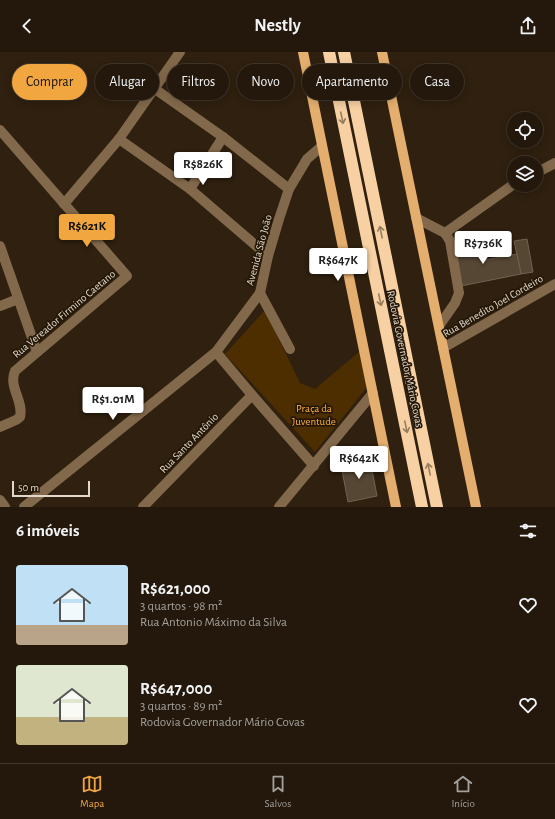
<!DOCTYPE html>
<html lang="pt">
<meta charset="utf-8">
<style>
body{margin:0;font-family:"Alegreya Sans",sans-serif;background:#2b2114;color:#f1f3f6;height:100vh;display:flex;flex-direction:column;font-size:15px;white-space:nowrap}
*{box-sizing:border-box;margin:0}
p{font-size:13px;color:#a3a09d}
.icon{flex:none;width:22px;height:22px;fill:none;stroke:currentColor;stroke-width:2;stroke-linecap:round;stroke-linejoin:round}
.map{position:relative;height:455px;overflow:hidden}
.details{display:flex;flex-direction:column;background:#23180b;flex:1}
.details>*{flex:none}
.hud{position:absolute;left:12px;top:12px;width:531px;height:36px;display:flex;gap:8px}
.controls{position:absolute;left:507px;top:60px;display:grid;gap:8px}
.controls a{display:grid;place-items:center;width:36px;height:36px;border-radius:50%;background:#23180b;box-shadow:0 2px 10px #0003,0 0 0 1px #40372c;font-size:20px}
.scale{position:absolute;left:12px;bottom:10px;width:78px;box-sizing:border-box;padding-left:4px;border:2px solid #e1d8cd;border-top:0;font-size:11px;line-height:14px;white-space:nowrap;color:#e1d8cd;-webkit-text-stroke:3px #251706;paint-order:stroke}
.price{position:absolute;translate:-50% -34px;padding:0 9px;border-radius:4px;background:#fff;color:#222;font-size:13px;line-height:26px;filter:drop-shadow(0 1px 2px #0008)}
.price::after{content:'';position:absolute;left:50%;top:24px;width:12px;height:9px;margin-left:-6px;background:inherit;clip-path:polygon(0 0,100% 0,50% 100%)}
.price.selected{background:#f1a63f;color:#111}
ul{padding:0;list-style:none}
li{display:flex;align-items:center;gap:12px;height:100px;padding:0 16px}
li span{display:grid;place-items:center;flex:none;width:112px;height:80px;border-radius:4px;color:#555}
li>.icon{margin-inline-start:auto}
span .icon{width:48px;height:48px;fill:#fffc;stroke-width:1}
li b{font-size:17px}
h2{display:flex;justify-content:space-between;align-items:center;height:48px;padding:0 16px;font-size:17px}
.pill{padding:0 14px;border-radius:18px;background:#23180b;box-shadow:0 2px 10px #0003,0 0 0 1px #40372c;font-size:14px;line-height:36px}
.pill.selected{background:#f1a63f;color:#111}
header{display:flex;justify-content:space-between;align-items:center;height:52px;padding:0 16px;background:#23180b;font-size:18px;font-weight:700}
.menu{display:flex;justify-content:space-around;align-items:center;height:56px;border-top:1px solid #40372c;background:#23180b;font-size:11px;color:#a3a09d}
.menu a{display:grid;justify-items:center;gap:2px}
.menu .selected{color:#f1a63f}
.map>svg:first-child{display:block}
.green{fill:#4c2e00}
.building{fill:#564734;stroke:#72624f}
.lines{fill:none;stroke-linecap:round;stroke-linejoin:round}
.minor{stroke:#83694b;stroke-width:10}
.major{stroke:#e4ae6e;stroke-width:10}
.highway{stroke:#f7d0a3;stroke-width:12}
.oneway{stroke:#987d5c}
.labels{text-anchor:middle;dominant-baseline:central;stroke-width:3.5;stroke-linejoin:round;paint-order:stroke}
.street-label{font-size:11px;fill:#e1d8cd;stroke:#251706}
.park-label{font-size:11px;fill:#feae41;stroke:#251706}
</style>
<header><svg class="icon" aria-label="back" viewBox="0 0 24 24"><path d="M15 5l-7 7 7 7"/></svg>Nestly<svg class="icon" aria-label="share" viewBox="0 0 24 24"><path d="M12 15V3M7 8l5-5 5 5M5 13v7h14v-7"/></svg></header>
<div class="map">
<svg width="555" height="455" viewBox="0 0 555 455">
<rect width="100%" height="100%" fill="#2f200f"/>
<!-- green -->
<polygon class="green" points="265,258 300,331 315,337 360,299 368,334 315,400 225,302"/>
<!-- building -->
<g class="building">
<polygon points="527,187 533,220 521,222 514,189"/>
<polygon points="481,189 485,208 517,202 521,222 461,234 453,195"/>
<polygon points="370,407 377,444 348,450 341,413"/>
</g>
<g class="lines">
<!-- minor -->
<g class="minor">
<polyline points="155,37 223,85 289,137"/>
<path d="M0,78L127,224L15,319C8,335 24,349 20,365L16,368L0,375"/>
<polyline points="119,87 190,137 268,204"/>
<polyline points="536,121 555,111"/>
<polyline points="190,137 223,85"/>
<polyline points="64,152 119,87 180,0"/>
<polyline points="416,166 445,181 450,189 459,241 455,251 439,274"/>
<polyline points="445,181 514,132"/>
<polyline points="0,194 37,300"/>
<polyline points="260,241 290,297"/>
<polyline points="0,254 18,247"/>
<polyline points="443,296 555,232"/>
<polyline points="216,300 252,343 314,414"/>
<polyline points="0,448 5,455"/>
<polyline points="24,455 216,300 260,241 268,204 279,167 289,137 307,107 322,94"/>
<polyline points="143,455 252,343"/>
<polyline points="279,455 373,341"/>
</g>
<!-- major -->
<g class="major">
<polyline points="303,0 396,455"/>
<polyline points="382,0 476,455"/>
</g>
<!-- highway -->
<g class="highway">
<polyline points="329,0 422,455"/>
<polyline points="344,0 437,455"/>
</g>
</g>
<!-- one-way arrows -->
<defs><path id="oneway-shaft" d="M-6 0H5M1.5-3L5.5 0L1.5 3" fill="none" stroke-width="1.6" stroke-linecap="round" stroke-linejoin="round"/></defs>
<g class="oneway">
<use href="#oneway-shaft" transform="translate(342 66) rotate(78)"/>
<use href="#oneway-shaft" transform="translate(381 180) rotate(-101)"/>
<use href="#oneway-shaft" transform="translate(380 248) rotate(78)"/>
<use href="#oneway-shaft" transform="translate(406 375) rotate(78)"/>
<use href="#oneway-shaft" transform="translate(429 417) rotate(-101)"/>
</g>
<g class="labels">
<!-- street labels -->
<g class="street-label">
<text transform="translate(259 198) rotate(-75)">Avenida São João</text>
<text transform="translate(493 254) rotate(-30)">Rua Benedito Joel Cordeiro</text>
<text transform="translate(64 262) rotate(-40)">Rua Vereador Firmino Caetano</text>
<text transform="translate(405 307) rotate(78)">Rodovia Governador Mário Covas</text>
<text transform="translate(189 391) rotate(-46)">Rua Santo Antônio</text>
</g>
<!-- park labels -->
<g class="park-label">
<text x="314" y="356">Praça da<tspan x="314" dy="13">Juventude</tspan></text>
</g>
</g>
</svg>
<div class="controls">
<a><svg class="icon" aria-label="locate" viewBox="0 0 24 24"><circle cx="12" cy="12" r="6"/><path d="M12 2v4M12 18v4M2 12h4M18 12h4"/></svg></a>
<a><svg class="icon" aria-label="layers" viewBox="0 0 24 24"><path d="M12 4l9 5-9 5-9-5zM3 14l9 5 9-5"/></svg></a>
</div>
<div class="scale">50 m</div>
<b class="price" style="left:203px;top:134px">R$826K</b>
<b class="price selected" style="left:87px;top:196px">R$621K</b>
<b class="price" style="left:483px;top:213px">R$736K</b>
<b class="price" style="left:338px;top:230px">R$647K</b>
<b class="price" style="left:113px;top:369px">R$1.01M</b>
<b class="price" style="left:359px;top:428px">R$642K</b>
<div class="hud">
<a class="pill selected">Comprar</a>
<a class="pill">Alugar</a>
<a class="pill">Filtros</a>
<a class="pill">Novo</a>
<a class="pill">Apartamento</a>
<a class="pill">Casa</a>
</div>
</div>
<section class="details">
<h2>6 imóveis<svg class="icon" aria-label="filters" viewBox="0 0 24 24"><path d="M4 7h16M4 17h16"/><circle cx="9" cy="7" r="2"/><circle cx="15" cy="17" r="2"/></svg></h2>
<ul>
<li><span style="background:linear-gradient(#bfe0f5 75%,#b9a48a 0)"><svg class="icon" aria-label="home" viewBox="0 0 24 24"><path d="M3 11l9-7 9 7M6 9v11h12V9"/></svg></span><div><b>R$621,000</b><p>3 quartos · 98 m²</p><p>Rua Antonio Máximo da Silva</p></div><svg class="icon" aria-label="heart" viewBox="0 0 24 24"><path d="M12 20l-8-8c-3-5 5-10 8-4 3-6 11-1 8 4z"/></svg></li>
<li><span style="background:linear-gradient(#dfe7d0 65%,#c2b280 0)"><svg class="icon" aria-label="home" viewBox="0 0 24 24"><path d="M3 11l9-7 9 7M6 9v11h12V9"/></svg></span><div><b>R$647,000</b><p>3 quartos · 89 m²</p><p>Rodovia Governador Mário Covas</p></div><svg class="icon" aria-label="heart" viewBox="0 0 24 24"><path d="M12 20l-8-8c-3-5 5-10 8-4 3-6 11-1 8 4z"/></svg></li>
</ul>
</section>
<nav class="menu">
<a class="selected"><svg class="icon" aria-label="map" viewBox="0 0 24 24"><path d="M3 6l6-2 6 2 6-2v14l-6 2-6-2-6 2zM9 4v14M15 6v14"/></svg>Mapa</a>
<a><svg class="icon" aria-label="saved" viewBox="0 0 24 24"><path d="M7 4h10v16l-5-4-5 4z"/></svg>Salvos</a>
<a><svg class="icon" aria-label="home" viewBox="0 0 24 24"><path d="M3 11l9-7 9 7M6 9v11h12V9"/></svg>Início</a>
</nav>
